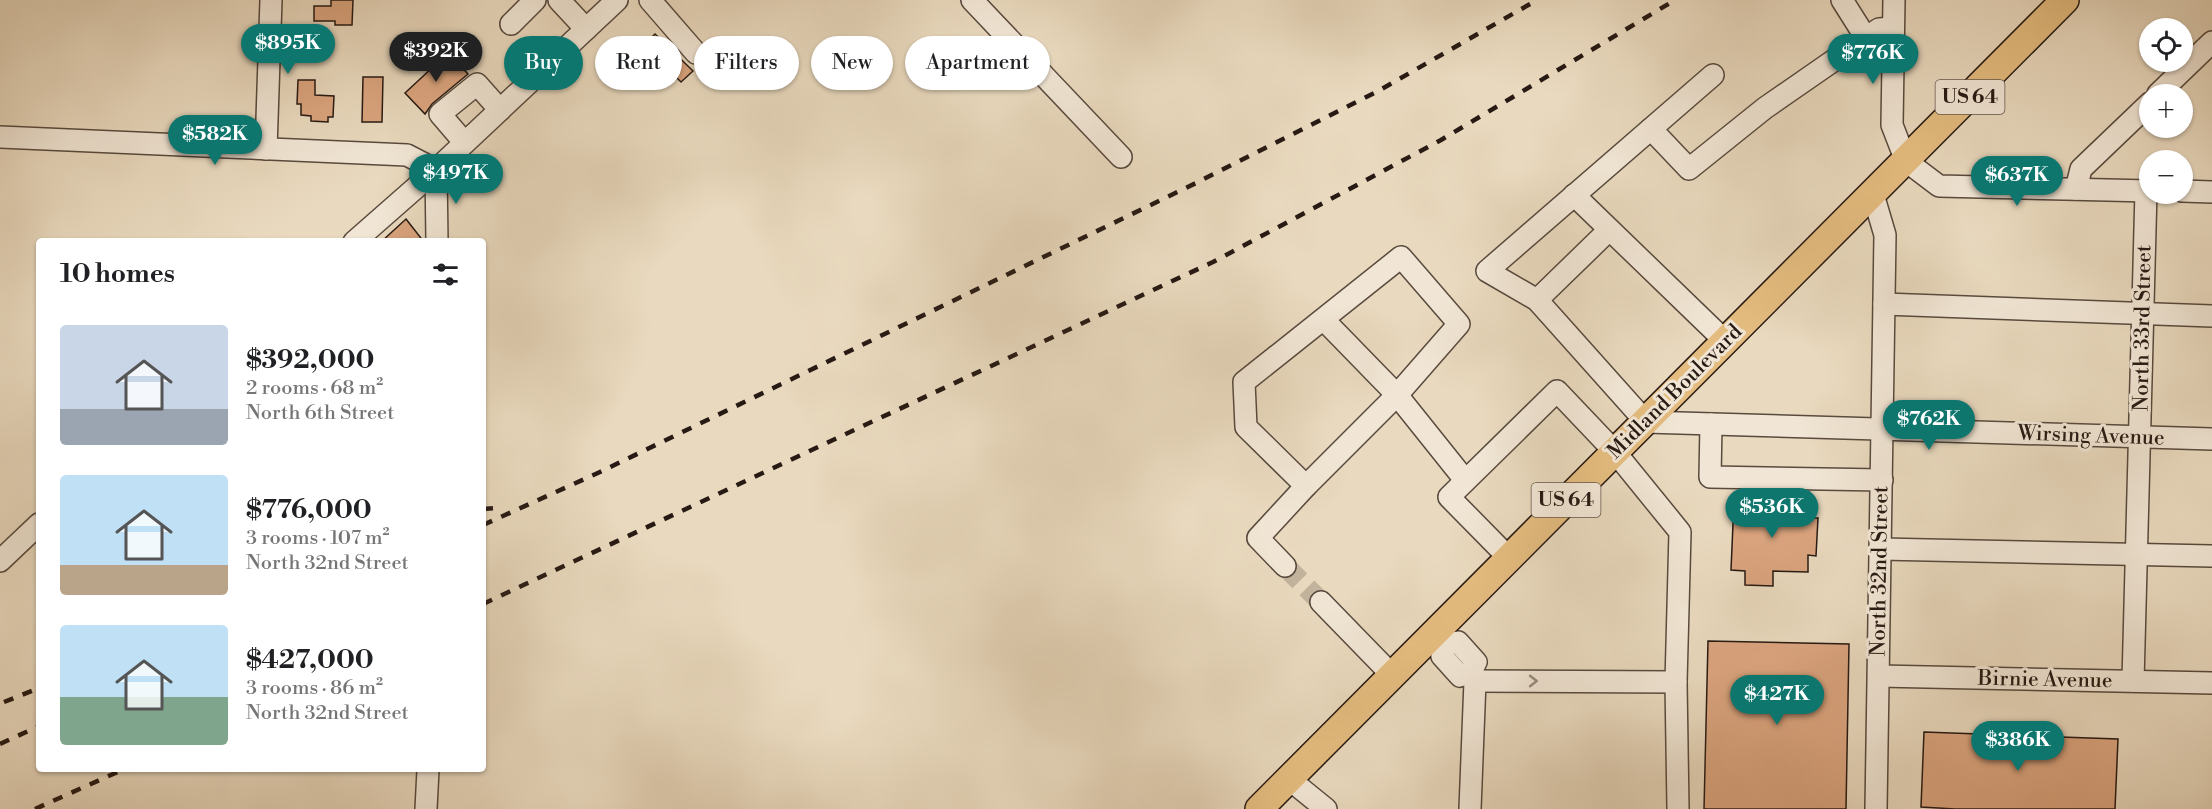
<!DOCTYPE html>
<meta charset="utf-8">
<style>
body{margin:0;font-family:"Libre Bodoni",serif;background:#f6f6f6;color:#202124;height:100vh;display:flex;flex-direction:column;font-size:22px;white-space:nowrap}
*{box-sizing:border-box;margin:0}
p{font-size:20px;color:#757577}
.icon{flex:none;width:33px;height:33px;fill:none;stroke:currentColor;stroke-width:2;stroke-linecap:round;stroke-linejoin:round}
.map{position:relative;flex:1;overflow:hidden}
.side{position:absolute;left:36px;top:238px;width:450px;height:534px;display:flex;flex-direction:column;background:#fff;border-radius:6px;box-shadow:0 2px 4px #0004}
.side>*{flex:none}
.top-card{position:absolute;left:504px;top:36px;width:570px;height:54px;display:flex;gap:12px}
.fabs{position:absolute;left:2139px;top:18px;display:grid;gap:12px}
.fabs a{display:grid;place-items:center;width:54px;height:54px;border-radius:50%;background:#fff;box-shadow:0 2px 4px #0004;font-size:30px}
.price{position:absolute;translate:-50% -51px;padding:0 14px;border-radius:21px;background:#0f766e;color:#fff;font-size:20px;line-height:39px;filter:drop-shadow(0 2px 3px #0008)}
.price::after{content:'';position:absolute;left:50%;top:36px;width:18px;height:14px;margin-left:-9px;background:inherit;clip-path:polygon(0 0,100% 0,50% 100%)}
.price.active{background:#222;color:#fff}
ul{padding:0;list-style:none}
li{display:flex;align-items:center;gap:18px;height:150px;padding:0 24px}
li span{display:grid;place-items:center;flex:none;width:168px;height:120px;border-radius:6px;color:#555}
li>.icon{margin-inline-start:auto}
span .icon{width:72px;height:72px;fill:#fffc;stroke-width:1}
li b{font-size:26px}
h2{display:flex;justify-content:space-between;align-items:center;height:72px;padding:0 24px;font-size:26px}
.tag{padding:0 21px;border-radius:27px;background:#fff;box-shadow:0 2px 4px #0004;font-size:21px;line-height:54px}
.tag.active{background:#0f766e;color:#fff}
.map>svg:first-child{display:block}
.building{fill:#daa47e;stroke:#271a14;stroke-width:1.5}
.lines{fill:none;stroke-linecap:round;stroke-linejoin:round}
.minor-tunnel{stroke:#c2b39c;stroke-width:21;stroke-dasharray:21 10;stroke-linecap:butt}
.minor-casing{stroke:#584a3e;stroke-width:24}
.major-casing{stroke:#271a14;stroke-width:30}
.minor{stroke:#f1e6d5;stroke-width:21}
.major{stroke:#e4bc7f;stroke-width:27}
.rail{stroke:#271a14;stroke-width:4.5;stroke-dasharray:10 10;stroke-linecap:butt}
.oneway{stroke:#968a7e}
.labels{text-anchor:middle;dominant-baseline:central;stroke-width:6;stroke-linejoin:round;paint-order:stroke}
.shield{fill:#f1e6d5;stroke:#64574e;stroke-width:1.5}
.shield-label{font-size:20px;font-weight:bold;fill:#271a14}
.street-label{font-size:21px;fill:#271a14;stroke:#f1e6d5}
</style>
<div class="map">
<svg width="2212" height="809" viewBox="0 0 2212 809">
<rect width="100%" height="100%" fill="#e9d9be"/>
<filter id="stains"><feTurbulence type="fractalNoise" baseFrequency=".00333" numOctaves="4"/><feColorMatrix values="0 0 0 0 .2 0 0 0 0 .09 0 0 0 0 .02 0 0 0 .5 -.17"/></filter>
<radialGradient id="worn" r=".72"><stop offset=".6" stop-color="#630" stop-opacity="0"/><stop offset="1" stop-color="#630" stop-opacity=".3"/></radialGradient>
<!-- building -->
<g class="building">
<polygon points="331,0 353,0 352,25 335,25 335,21 314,21 314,6 331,6"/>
<polygon points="655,34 693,71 681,82 644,45"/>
<polygon points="448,53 468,74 432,104 425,114 405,93"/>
<polygon points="363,77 383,77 382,122 362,122"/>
<polygon points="298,80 315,80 315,95 334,96 333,117 328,117 328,122 311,121 311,116 301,115 301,104 297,104"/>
<polygon points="406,219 424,242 381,242"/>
<polygon points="1734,501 1812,503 1811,518 1818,518 1816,556 1808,555 1808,572 1773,571 1773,586 1745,585 1745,571 1731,570"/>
<polygon points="1708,641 1849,644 1846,809 1704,809"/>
<polygon points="1924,732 2118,739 2115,809 1955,809 1921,807"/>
</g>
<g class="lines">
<!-- minor-tunnel -->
<polyline class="minor-tunnel" points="1285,566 1321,602"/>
<defs>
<g id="minor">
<polyline points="559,0 586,29"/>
<polyline points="650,0 696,53"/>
<polyline points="972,0 1121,157"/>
<polyline points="1842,0 1866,38"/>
<polyline points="1894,0 1892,125 1906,161 1939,186 2150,191"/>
<polyline points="511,24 535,0"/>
<polyline points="1713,75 1487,271 1537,300 1646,422 2212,439"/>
<polyline points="2158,94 2212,42"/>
<polyline points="1651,129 1689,169 1765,108 1879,29 1893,28"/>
<polyline points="0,137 407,155 436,170 437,242"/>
<polyline points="464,142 440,114 477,84 500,110"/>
<polyline points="266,149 271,0"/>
<polyline points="2076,189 2081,169 2150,103"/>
<polyline points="1872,191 1885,235 1876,809"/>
<polyline points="2182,191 2212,192"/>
<polyline points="1574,195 1725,341"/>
<polyline points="354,242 436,170 617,0"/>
<polyline points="1537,300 1609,230"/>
<polyline points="1884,304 2212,316"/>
<polyline points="1711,424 1710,477 1882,480"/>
<polyline points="1306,486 1246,427 1244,382 1401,257 1459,324 1397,395 1323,319"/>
<polyline points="1881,549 2212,556"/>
<polyline points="1508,557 1449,497 1557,391 1615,452 1680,532 1676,682 1678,809"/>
<polyline points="0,561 39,524"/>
<polyline points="1285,566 1258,538 1306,486 1397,395 1465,480"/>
<polyline points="1321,602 1392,675"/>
<polygon points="1458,642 1476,662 1471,672 1460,676 1442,656 1446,644"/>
<polyline points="1879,676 2212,683"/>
<polyline points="1475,681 1676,682"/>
<polyline points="2133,681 2146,191"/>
<polyline points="1289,779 1326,809"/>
<polyline points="426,809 428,770"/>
<polyline points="1470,809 1475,681 1471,672"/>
</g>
<polyline id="major" points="1259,809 2065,0"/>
</defs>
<!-- minor casing -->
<use href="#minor" class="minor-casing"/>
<!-- major casing -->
<use href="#major" class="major-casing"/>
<!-- minor -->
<use href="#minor" class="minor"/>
<!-- major -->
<use href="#major" class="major"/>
<!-- rail -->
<g class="rail">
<polyline points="483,509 496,508"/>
<polyline points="483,525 600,472 1196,183 1380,90 1537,0"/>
<polyline points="483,604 1213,262 1441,140 1675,0"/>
<polyline points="4,702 39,688"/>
<polyline points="0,744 39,726"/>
<polyline points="35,809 122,770"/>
</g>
</g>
<!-- one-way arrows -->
<defs><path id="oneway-chevron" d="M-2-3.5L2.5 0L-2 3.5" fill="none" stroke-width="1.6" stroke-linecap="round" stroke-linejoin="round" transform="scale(1.5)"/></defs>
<use class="oneway" href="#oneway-chevron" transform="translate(1533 681)"/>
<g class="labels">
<!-- shield labels -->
<g class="shield">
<rect x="1935.5" y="80" width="69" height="34" rx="4.5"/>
<rect x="1531.5" y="483" width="69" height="34" rx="4.5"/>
</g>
<g class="shield-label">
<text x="1970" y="97">US 64</text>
<text x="1566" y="500">US 64</text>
</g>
<!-- street labels -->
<g class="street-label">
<text transform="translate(2143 328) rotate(-89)">North 33rd Street</text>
<text transform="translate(1675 392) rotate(-45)">Midland Boulevard</text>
<text transform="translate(2091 436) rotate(2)">Wirsing Avenue</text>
<text transform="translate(1880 571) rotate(-89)">North 32nd Street</text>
<text transform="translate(2045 680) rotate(1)">Birnie Avenue</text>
</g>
</g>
<rect width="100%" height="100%" filter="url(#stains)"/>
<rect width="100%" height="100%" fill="url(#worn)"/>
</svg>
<div class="fabs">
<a><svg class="icon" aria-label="locate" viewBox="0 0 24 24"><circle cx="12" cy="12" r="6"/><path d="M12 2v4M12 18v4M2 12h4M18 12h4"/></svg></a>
<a>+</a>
<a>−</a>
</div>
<b class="price" style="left:288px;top:75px">$895K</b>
<b class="price active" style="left:436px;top:83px">$392K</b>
<b class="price" style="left:1873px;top:85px">$776K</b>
<b class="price" style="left:215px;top:166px">$582K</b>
<b class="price" style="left:456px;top:205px">$497K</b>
<b class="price" style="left:2017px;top:207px">$637K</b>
<b class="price" style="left:1929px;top:451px">$762K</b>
<b class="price" style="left:1772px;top:539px">$536K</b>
<b class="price" style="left:1777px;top:726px">$427K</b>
<b class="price" style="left:2018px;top:772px">$386K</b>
<div class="top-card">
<a class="tag active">Buy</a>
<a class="tag">Rent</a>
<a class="tag">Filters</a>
<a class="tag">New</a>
<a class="tag">Apartment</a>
</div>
<section class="side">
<h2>10 homes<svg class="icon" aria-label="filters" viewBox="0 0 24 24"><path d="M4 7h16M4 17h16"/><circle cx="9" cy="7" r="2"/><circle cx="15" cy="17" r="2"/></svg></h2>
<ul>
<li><span style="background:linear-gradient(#c9d6e8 70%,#9aa5b1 0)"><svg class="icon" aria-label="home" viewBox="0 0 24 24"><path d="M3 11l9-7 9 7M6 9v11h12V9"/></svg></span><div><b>$392,000</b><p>2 rooms · 68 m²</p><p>North 6th Street</p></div></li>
<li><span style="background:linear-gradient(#bfe0f5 75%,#b9a48a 0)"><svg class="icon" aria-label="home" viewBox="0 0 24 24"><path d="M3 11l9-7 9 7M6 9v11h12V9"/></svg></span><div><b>$776,000</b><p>3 rooms · 107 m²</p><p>North 32nd Street</p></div></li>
<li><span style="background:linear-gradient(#bfe0f5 60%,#7fa58c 0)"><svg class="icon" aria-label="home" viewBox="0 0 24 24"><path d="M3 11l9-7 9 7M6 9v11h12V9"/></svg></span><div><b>$427,000</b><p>3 rooms · 86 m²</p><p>North 32nd Street</p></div></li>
</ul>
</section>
</div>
